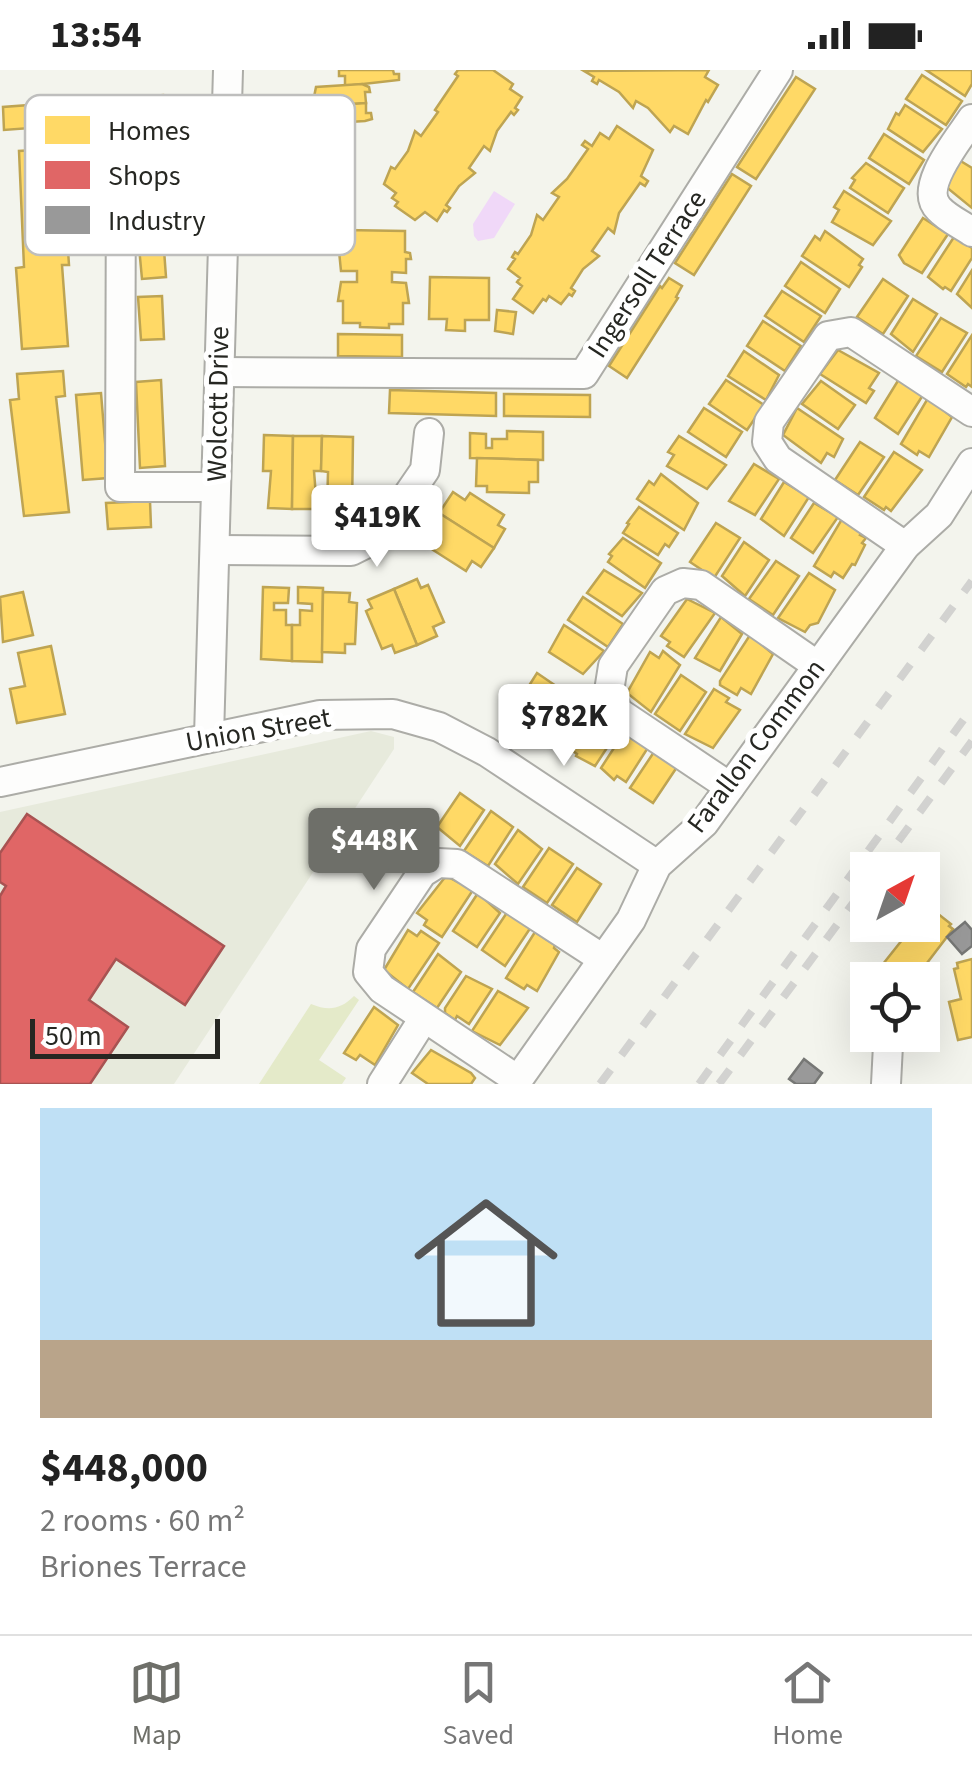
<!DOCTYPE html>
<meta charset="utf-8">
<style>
body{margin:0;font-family:"Source Sans 3",sans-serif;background:#f6f6f6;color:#222;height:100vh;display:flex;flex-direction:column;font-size:38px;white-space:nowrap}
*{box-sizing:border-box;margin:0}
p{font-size:32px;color:#767676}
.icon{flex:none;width:55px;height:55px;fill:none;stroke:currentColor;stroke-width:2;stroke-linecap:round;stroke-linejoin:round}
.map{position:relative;height:1014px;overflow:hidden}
.side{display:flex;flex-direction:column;background:#fff;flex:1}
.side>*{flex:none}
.needle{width:65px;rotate:40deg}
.buttons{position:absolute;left:850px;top:782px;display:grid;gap:20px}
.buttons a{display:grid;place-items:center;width:90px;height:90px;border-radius:0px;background:#fff;box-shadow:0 10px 40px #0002;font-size:50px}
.scale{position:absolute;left:30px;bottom:25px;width:190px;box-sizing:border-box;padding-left:10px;border:5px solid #262722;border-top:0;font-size:28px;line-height:35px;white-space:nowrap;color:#262722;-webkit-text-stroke:8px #fff;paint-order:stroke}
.price{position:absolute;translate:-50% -85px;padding:0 22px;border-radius:10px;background:#fff;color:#222;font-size:32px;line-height:65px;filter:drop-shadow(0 2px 5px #0008)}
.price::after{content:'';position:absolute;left:50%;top:60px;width:30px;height:22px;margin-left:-15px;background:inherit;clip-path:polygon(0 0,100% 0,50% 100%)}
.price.active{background:#6e6f69;color:#fff}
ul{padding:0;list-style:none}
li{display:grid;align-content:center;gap:20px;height:530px;padding:0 40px}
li+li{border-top:2px solid #e0e0e0}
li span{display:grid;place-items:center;height:310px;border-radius:0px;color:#555}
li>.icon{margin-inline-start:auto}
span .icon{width:180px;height:180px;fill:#fffc;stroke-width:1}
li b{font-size:42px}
.status{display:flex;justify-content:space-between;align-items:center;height:70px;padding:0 50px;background:#fff;direction:ltr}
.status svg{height:28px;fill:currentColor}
.menu{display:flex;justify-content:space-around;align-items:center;height:140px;border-top:2px solid #e0e0e0;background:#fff;font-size:28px;color:#767676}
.menu a{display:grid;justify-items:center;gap:5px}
.menu .active{color:#6e6f69}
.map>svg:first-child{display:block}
.built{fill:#e7eadc}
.green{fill:#e4eac9}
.water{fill:#f0d8f8}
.homes{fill:#ffd966;stroke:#bea452;stroke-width:2.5}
.shops{fill:#e06666;stroke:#a85352;stroke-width:2.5}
.industry{fill:#999;stroke:#767775;stroke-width:2.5}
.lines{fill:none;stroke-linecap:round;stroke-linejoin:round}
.minor-casing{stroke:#acaca7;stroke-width:32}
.minor{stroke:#fdfdfc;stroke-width:28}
.rail{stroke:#d2d2d0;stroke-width:8;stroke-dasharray:18 18;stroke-linecap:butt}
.labels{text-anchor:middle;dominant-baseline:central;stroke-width:10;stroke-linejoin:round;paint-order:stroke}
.street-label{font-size:28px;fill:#262722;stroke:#fff}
.key{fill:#fff;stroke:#bebebd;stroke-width:2.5}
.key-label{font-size:28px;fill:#262722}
</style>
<div class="status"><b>13:54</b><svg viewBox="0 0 49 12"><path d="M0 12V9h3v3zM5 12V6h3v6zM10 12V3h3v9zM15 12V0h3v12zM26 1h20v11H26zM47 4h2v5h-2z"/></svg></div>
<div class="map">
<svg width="972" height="1014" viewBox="0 0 972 1014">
<rect width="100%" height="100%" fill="#f3f4ed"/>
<!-- built -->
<polygon class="built" points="371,661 394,667 394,679 174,1014 0,1014 0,742"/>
<!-- green -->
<path class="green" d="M354,926L359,930L319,990L346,1008L342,1014H259L311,934C328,941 340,940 354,926Z"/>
<!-- water -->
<polygon class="water" points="494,121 515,134 494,168 478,171 474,166 473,154"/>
<!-- homes -->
<g class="homes">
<polygon points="339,0 393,0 394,4 399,4 399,10 345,16 345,6 339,6"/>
<polygon points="458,0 493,0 513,14 510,19 522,27 515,38 518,40 514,45 511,42 497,61 490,81 484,76 469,98 475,103 459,116 446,135 450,138 447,142 444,140 437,151 425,142 415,150 395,136 398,132 392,128 396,123 384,114 391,97 395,99 408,81 415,61 421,66 438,42 435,40 458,6 455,4"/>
<polygon points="709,0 705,7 718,15 708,32 706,30 688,64 674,56 670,62 648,38 636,31 633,38 619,22 599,10 597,14 592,11 594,7 584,1"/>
<polygon points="926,0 972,0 972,14 965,26"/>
<polygon points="922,5 962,31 946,55 906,29"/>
<polygon points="796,7 815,19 756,109 737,97"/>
<polygon points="362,14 369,17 370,22 365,22 366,33 312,37 316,17"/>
<polygon points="163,25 165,48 4,60 3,37"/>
<polygon points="366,33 366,43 371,43 372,49 365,51 318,54 317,46 313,46 312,37"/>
<polygon points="905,35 942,59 923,82 888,59 896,43 899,45"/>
<polygon points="617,56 653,80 641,106 648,111 645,116 640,113 619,143 614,163 608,158 592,181 599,186 583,199 571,218 575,221 572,226 569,224 561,234 549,226 546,231 543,229 533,243 513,229 522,216 517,212 520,208 508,199 515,189 512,187 515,182 518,184 531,165 537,145 543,150 559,127 552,123 567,109 588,79 582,75 585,71 592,76 600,63 609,69"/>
<polygon points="884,64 924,90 909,114 869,88"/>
<polygon points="60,73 61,78 64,78 68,136 65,136 69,195 62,195 68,276 22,279 16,198 24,197 19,81 51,79 51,74"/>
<polygon points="959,90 972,98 972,138 945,116"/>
<polygon points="866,93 904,118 888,143 850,118 855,110 852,108"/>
<polygon points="732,104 751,116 694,205 675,193"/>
<polygon points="844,121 891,151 873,175 832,152 839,140 834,137"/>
<polygon points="167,123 170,165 163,166 166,207 142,209 138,166 143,166 141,125"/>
<polygon points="923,148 948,164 922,203 904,193 899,185"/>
<polygon points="344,160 405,161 405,182 410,183 411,189 406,189 406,203 392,202 392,212 406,213 409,233 403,233 403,254 389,254 389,258 360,257 360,253 343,253 343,231 338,231 341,212 357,212 357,201 341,201 339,181 344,181"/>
<polygon points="825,161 863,189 859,195 862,197 849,217 802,186 815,166 820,170"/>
<polygon points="954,167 972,178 972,188 951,221 945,217 943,219 928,207"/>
<polygon points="801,192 840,219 825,243 785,216"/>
<polygon points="972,200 972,238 957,224"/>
<polygon points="430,207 489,208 489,250 465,250 465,261 446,260 447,249 429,249"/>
<polygon points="669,208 682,216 676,227 678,228 627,308 609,296 660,216 662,218"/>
<polygon points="883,209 908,226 883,264 857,247"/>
<polygon points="782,221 821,246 804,272 765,246"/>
<polygon points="162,226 164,269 141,270 138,227"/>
<polygon points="913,229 937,244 913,282 891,264"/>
<polygon points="497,240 516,242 513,264 495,261"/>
<polygon points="941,248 967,263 942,302 916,286"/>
<polygon points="763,251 801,276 785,301 747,276"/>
<polygon points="338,264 402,265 402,287 338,286"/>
<polygon points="972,265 972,317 968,314 966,317 947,304"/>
<polygon points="838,280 879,303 869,318 874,321 866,333 820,304"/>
<polygon points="744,281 779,305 766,330 728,306"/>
<polygon points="63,301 65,326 56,327 69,442 24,446 10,330 19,329 17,304"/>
<polygon points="899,309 923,325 898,364 875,348"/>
<polygon points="161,310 165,396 140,398 136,312"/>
<polygon points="726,310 764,335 747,360 709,334"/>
<polygon points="821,311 855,335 838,359 802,334"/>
<polygon points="390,320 496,323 496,346 389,343"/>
<polygon points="101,323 108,408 83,410 76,325"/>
<polygon points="504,324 590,325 590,347 504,346"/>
<polygon points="928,328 952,347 929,387 919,381 917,385 901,374"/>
<polygon points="704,338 742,362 726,387 688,362"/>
<polygon points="797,338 843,369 834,387 827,383 821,393 783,365"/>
<polygon points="507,361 543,362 543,390 470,388 470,363 486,364 486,378 492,378 492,369 507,369"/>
<polygon points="264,365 293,366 292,439 268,438 271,401 263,401"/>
<polygon points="293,366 322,366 321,401 314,401 317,439 292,439"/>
<polygon points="322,366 353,367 352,440 327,439 328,402 321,401"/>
<polygon points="679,366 726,395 707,419 667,396 674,385 668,382"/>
<polygon points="860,372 884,387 858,425 835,410"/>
<polygon points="894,382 922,400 891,441 886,437 884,440 864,427"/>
<polygon points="477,388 538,390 538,412 529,412 529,423 487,422 487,416 476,416"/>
<polygon points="754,394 779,409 755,445 729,431"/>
<polygon points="661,404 698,433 684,460 637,429 649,411 654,415"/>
<polygon points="784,412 809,427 784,466 761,449"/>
<polygon points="453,422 465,430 470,423 504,445 498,455 505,459 494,478 439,443"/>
<polygon points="150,431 151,457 108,459 106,433"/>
<polygon points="814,433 838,447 813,483 791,468"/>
<polygon points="639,437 678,463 669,477 665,474 658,485 623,463 629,454 627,453"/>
<polygon points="439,443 494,478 481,497 472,491 466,501 433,480 437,474 425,464"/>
<polygon points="842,449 862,462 860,465 866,468 862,473 865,475 855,495 852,494 843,508 834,502 831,507 814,496"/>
<polygon points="716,453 740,468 714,508 690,492"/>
<polygon points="623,468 661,493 645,518 608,492 612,486 609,484"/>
<polygon points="744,472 769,490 745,526 722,506"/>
<polygon points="776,491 799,506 773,545 749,529"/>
<polygon points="604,500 642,523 622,546 587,523"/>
<polygon points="809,503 835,520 818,553 810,555 805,562 778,548"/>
<polygon points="417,509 421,518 428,515 444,552 433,557 437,566 417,575 394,519"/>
<polygon points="263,517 289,518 288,533 274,533 274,540 286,540 286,555 292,555 292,591 261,589"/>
<polygon points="298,517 323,518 322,592 292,591 292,555 300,555 300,540 312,541 312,534 298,533"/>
<polygon points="394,519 417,575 395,583 392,575 382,579 366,541 372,538 368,530"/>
<polygon points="23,522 33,565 3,572 0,527"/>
<polygon points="323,522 350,523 349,532 357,533 355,574 345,574 345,583 322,582"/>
<polygon points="583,527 623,554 608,577 568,550"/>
<polygon points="687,529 715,543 684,587 667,576 670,572 661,566"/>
<polygon points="721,547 742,564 720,601 695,588"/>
<polygon points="564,555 604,581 583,604 549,582"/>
<polygon points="750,565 773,584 751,624 741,618 737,625 720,615 720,611"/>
<polygon points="51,576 65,644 17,653 10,619 25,616 18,583"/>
<polygon points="663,581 680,595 651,642 627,623 650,582 659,588"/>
<polygon points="537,603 562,620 535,659 513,641"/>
<polygon points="681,605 706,622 680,661 655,644"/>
<polygon points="714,619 729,628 726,632 740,640 713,678 685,664"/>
<polygon points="565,626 590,638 564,678 541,661"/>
<polygon points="595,642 620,658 595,696 576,686 577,684 570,679"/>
<polygon points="623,664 649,676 626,712 617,706 614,710 601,698"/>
<polygon points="656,679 679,694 653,733 630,718"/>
<polygon points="460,723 484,740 460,776 437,757"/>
<polygon points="491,741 513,757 488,796 464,781"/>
<polygon points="518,760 542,779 518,814 495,794"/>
<polygon points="549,778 573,794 547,833 523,817"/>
<polygon points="577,798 601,814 577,852 552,835"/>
<polygon points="446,806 473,820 442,867 424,855 427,850 417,843"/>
<polygon points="478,823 500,843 477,877 453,861"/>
<polygon points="928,836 951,854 949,856 953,859 914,910 904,910 883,894 914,855 922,855 922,844"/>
<polygon points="508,841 531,857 505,896 482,880"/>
<polygon points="408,860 417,866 421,861 439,873 408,919 384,900"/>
<polygon points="535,862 555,875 554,878 559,882 537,921 527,915 524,919 506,908"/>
<polygon points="438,884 461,902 437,938 413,922"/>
<polygon points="972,889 972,967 958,970 949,932 961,929 954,899 958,898 957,893"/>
<polygon points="466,906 492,919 469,954 457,946 455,950 445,943 445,938"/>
<polygon points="498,921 528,938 500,975 472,961"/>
<polygon points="374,937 398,955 375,995 360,985 356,990 344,983"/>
<polygon points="431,980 471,1003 475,1008 471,1014 428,1014 412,1003"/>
</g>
<!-- shops -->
<polygon class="shops" points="27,744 224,876 185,935 116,889 89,930 128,957 90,1014 0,1014 0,826 6,816 0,812 0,783"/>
<!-- industry -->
<g class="industry">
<polygon points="965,852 972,860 972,876 962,884 947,867"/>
<polygon points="804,989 822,1003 814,1014 796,1014 789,1009"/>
</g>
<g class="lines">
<defs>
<g id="minor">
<path d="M972,49C959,69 917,118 939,139C947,148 962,155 972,162"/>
<polyline points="220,302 584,304 778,0"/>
<polyline points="216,417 120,417 121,94 224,85"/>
<polyline points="905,476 778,389 767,372 769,352 828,266 851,262 972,342"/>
<polyline points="215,480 351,481 379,467 425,400 429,363"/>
<polyline points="209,667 228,0"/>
<polyline points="0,712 320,645 393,644 439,657 487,682 657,795"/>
<polyline points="730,717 618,642 609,621 613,596 665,521 683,513 701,515 818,596"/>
<polyline points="518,1010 382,919 368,902 371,879 422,803 438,793 457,794 603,889"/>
<polyline points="382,1014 424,948"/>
<polyline points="515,1014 631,850 657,795 704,753 905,476 939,445 972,393"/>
<polyline points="886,1014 888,975"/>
</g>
</defs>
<!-- minor casing -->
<use href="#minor" class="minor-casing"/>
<!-- minor -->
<use href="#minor" class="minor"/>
<!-- rail -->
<g class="rail">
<polyline points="877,800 972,671"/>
<polyline points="600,1014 972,511"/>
<polyline points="699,1014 972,638"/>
<polyline points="719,1014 868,813"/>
</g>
</g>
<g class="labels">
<!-- street labels -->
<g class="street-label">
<text transform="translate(647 204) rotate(-57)">Ingersoll Terrace</text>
<text transform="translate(218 334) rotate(-89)">Wolcott Drive</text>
<text transform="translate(258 660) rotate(-10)">Union Street</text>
<text transform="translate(756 676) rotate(-53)">Farallon Common</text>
</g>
</g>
<!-- legend -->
<rect x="25" y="25" width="330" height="160" rx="15" class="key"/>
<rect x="45" y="46" width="45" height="28" fill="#ffd966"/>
<rect x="45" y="91" width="45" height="28" fill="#e06666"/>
<rect x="45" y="136" width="45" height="28" fill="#999"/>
<g class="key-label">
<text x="108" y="70">Homes</text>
<text x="108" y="115">Shops</text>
<text x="108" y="160">Industry</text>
</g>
</svg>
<div class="buttons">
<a><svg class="needle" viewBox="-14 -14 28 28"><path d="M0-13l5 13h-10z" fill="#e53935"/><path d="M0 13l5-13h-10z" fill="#767676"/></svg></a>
<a><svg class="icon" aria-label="locate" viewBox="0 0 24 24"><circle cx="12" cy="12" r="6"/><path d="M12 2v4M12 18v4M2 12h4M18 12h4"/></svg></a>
</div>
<div class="scale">50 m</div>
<b class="price" style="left:377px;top:500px">$419K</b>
<b class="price" style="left:564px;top:699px">$782K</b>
<b class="price active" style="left:374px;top:823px">$448K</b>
</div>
<section class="side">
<ul>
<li><span style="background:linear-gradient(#bfe0f5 75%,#b9a48a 0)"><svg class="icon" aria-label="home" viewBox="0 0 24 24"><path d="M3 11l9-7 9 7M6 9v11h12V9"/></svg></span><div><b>$448,000</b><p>2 rooms · 60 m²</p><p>Briones Terrace</p></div></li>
</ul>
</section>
<nav class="menu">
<a class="active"><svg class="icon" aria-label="map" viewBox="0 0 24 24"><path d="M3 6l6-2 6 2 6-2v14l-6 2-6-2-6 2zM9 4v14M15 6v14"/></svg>Map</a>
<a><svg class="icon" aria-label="saved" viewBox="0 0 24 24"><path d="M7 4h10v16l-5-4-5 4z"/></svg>Saved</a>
<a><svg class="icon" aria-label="home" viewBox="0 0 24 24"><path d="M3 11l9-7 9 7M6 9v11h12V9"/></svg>Home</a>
</nav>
